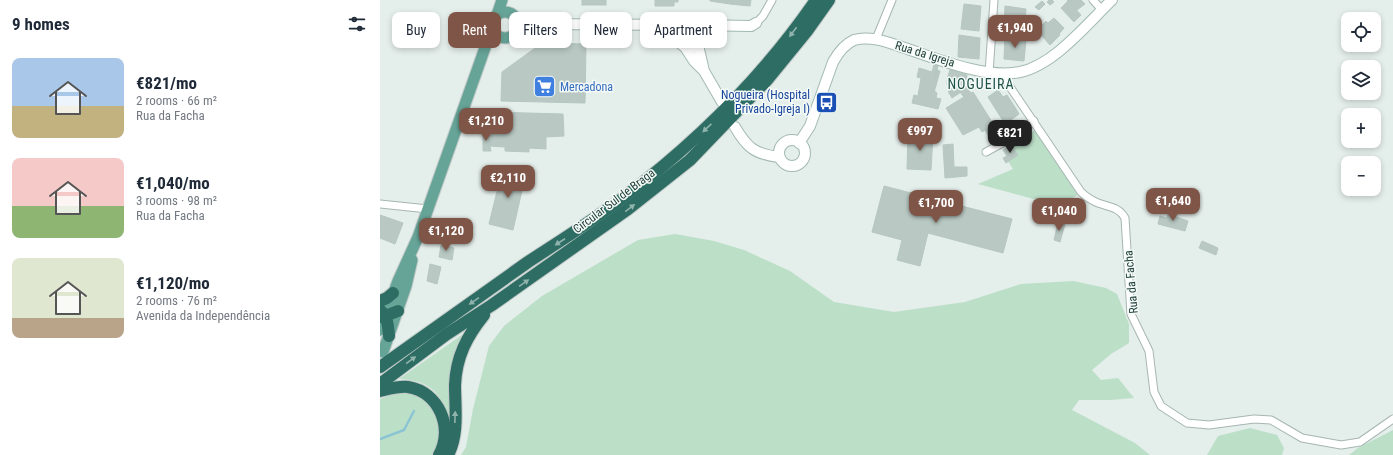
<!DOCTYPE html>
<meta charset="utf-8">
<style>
body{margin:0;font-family:"Roboto Condensed",sans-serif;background:#f2f2f3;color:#1f2937;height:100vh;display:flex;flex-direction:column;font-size:15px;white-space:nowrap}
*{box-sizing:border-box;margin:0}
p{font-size:13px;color:#747a83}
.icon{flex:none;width:22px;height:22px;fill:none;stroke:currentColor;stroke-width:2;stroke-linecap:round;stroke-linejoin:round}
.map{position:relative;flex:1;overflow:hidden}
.sheet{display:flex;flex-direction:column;background:#fff;width:380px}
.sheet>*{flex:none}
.hud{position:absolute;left:12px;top:12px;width:380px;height:36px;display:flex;gap:8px}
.buttons{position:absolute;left:961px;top:12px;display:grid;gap:8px}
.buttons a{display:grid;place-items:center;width:40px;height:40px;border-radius:8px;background:#fff;box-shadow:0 2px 6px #0003;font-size:20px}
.price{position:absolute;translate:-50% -34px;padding:0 9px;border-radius:8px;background:#7f5547;color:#fff;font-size:13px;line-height:26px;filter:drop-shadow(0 1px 2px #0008)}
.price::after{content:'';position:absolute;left:50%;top:24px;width:12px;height:9px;margin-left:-6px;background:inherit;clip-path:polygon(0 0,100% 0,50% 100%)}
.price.active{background:#222;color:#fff}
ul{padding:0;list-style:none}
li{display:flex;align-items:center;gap:12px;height:100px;padding:0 12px}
li span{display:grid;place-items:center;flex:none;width:112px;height:80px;border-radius:8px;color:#555}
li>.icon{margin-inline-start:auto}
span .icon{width:48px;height:48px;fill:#fffc;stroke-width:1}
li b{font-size:17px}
h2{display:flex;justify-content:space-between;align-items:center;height:48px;padding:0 12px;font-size:17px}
.chip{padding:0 14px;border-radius:8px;background:#fff;box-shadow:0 2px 6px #0003;font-size:14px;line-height:36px}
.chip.active{background:#7f5547;color:#fff}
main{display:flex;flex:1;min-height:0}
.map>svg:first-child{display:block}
.green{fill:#bcdfc8}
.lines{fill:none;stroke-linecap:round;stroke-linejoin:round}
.stream{stroke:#8bc4d3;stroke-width:2.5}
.building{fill:#b9c8c3;stroke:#b6c7c1}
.street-casing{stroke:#a6b6b2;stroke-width:9}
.secondary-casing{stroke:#a2bab2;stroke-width:12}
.primary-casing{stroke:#c1cac8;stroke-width:13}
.highway-casing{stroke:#c1cac8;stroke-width:14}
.street{stroke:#fff;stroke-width:7}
.secondary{stroke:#fff;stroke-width:10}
.primary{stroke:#67a498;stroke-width:11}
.highway{stroke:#2d6d63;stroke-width:12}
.oneway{fill:#90b4ad}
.labels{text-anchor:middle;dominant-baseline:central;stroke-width:3;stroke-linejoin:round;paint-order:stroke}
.street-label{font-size:12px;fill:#22403a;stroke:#f4faf7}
.shop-label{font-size:12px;fill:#366cbe;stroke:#f4faf7;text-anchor:start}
.transit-label{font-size:12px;fill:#164399;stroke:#f4faf7;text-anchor:end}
.quarter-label{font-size:14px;letter-spacing:1px;fill:#1e5249;stroke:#f4faf7}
</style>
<main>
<section class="sheet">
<h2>9 homes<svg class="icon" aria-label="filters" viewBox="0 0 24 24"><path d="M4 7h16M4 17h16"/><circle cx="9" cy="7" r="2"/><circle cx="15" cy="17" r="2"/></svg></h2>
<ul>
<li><span style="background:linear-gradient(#a9c7e8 60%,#c2b280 0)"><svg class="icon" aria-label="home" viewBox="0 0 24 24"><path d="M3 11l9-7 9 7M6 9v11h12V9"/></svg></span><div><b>€821/mo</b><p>2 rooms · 66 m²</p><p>Rua da Facha</p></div></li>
<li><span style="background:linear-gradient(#f6c9c9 60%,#8fb573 0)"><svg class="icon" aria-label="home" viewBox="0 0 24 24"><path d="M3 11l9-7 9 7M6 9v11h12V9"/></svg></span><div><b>€1,040/mo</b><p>3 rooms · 98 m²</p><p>Rua da Facha</p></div></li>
<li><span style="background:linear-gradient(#dfe7d0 75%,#b9a48a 0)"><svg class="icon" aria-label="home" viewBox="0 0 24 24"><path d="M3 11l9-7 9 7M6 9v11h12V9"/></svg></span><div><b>€1,120/mo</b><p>2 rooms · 76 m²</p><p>Avenida da Independência</p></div></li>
</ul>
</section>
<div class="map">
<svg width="1013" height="455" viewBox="0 0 1013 455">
<rect width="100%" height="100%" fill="#e4eeea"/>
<!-- green -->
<g class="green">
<polygon points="657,129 699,194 680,206 598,184 633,169 628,161 637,155 631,146"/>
<polygon points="295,234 334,241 364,250 410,271 454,302 514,312 585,302 641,284 693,281 726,288 737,294 749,324 749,343 731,354 712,370 721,380 738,378 754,398 730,400 699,400 692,410 755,443 770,455 81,455 86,447 93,409 109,346 124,326 162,296 258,240"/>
<path d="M86,332L70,427C65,396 52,380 19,379Z"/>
<path d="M15,393C39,393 39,395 57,411L60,441L52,455H0V399Z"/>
<polygon points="870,428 897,435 904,448 902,455 827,455 838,436"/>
<polygon points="1013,430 1013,455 969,455 978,448"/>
</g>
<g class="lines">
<!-- stream -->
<polyline class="stream" points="0,439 24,430 34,411"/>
</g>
<!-- building -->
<g class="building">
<rect x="202" y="0" width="24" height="5"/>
<polygon points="275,0 298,0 298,2 294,2 294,6 275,6"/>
<polygon points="330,0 350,0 350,4 330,1"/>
<polygon points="350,0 371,0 370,6 350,4"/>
<polygon points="669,0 672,0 674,2 670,5 667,2"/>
<polygon points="687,0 701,0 705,4 697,10"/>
<polygon points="662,1 665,4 659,10 655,7"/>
<polygon points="688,1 701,15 694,22 681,8"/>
<polygon points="584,4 601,6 599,31 581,29"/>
<polygon points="625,6 646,9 644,30 624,28"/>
<polygon points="674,18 684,28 679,34 680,35 670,45 662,36 661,30 659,28 666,21 668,23"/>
<polygon points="579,35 600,38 599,59 578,57"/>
<polygon points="625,37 646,40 644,61 624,59"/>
<polygon points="162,43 206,44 205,103 121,101 122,72"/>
<polygon points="554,65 558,66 552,89 555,90 555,92 557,93 556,98 561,99 558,109 532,103 534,95 538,96 541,78 537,77 539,68 552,72"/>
<polygon points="557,70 560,71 555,89 552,89"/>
<polygon points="570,70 587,75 586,81 592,83 593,84 572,98 569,93 567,83 568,76"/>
<polygon points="587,88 591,93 593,92 621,136 616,140 614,137 611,140 605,130 602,132 599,127 583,135 566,108 584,97 580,92"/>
<polygon points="618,90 623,97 627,95 636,109 632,112 635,117 625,124 608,97"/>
<polygon points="636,109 639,114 635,117 632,112"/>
<polygon points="111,112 183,114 184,136 166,137 166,149 149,148 149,152 125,151 125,147 110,146 107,130"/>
<polygon points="103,131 107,132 111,151 103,151"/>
<polygon points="528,133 553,135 551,170 527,169"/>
<polygon points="573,144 574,167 587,167 587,176 565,178 563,145"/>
<polygon points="631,146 638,155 626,163 623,158 627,156 623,150"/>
<polygon points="123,167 146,173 133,230 109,224"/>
<polygon points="504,186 632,219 623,253 548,233 540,266 517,260 522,240 492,232"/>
<polygon points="788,214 808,221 805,231 778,224 780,216 787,218"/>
<polygon points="0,215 23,223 15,244 0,238"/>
<polygon points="678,223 685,224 680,242 674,240"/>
<polygon points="822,241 838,248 836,255 819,248"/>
<polygon points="61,245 74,248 72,260 59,257"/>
<polygon points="50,264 61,267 57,284 47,281"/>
</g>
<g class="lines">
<defs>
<g id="street">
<polyline points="713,0 722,10"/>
<polyline points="376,23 383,16 392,0"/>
<polyline points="496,39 512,0"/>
<polyline points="609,73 614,0"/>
<path d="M623,74L628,84L701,192C706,197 711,200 718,203C729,207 739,207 745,218L751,314L769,351L774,392L781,406L807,423L829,425L874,419L891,420L922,438L961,445L980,442L1013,419"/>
<polyline points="606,152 628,140 654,121"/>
<polyline points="0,204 48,209"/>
</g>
<g id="secondary">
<polyline points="137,19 154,24 307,25"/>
<circle cx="310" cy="36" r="12"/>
<polyline points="312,25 371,26 376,23"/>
<polyline points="272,26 292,35 299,41"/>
<polyline points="138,29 154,24"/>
<polyline points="318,45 324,71 342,102"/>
<polyline points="305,47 314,61 323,70"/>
<path d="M355,127C367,148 375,154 399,157"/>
<circle cx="412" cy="153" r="13"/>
<path d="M419,143L430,126L453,62C458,53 465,44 474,40C491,35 509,43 525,48C557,59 606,79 640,72C674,65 707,24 732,0"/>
</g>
<g id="primary">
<circle cx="125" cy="25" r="13"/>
<polyline points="117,15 122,0"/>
<polyline points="0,330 18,281 38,237 112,28"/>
<polyline points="3,352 26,286 32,260"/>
</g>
<g id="highway">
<polyline points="0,301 7,298 13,293"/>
<path d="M0,310C8,317 8,326 9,336"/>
<polyline points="0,317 5,316 18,311"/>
<path d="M0,367C49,332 98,297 148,262C180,241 212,221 243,198C317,142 383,77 436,0"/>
<polyline points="0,384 67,334 112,305 248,209 310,160 387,80 427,31 449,0"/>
<path d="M0,391C9,389 18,386 28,387C59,392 74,428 59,455"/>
<path d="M68,455C79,434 75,408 75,385C76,357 87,336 104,315"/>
</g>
</defs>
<!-- street casing -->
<use href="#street" class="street-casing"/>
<!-- secondary casing -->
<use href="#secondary" class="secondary-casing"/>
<!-- primary casing -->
<use href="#primary" class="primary-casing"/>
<!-- highway casing -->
<use href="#highway" class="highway-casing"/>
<!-- street -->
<use href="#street" class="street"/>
<!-- secondary -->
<use href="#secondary" class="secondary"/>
<!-- primary -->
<use href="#primary" class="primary"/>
<!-- highway -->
<use href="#highway" class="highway"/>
</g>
<!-- one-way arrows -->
<defs><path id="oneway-solid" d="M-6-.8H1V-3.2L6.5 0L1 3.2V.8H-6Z"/></defs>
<g class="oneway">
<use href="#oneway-solid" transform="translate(413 32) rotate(127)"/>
<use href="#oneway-solid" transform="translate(327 128) rotate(137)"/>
<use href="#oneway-solid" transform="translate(250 208) rotate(-37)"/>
<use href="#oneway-solid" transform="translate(180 242) rotate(147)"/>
<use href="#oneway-solid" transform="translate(144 283) rotate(-35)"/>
<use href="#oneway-solid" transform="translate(94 301) rotate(145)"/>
<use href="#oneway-solid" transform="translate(31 360) rotate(-36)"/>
<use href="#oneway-solid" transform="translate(75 417) rotate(-88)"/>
</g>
<!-- icons -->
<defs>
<symbol id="supermarket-square" viewBox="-11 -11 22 22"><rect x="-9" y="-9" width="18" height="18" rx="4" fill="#3f7fe0" stroke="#f4faf7"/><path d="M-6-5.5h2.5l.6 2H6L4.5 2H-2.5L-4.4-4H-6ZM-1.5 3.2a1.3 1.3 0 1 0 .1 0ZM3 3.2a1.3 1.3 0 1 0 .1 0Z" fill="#fff"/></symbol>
<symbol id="bus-square" viewBox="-11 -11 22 22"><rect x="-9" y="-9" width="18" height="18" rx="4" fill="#1a4fb4" stroke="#f4faf7"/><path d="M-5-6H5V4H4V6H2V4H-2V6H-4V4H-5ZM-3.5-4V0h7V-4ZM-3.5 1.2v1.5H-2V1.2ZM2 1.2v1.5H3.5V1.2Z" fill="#fff"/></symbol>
</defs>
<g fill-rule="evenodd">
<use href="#supermarket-square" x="152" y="74" width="25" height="25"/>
<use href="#bus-square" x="434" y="90" width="25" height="25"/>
</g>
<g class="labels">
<!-- street labels -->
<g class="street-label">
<text transform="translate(545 54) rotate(17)">Rua da Igreja</text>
<text transform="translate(234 201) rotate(-37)">Circular Sul de Braga</text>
<text transform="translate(751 282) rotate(-95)">Rua da Facha</text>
</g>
<!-- shop labels -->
<g class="shop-label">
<text x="180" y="87">Mercadona</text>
</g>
<!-- transit labels -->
<g class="transit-label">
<text x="430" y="95">Nogueira (Hospital<tspan x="430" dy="14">Privado-Igreja I)</tspan></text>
</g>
<!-- quarter labels -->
<g class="quarter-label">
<text x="601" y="84">NOGUEIRA</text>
</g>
</g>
</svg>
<div class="buttons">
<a><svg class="icon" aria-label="locate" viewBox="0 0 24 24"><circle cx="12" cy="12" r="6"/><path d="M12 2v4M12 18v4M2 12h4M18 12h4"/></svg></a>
<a><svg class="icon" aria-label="layers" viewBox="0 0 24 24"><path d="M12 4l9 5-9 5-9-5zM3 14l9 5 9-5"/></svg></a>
<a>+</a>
<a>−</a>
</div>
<b class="price" style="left:635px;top:49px">€1,940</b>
<b class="price" style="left:106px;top:142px">€1,210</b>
<b class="price" style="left:540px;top:152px">€997</b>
<b class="price active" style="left:630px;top:154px">€821</b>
<b class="price" style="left:128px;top:199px">€2,110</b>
<b class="price" style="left:793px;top:222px">€1,640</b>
<b class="price" style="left:556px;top:224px">€1,700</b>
<b class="price" style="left:679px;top:232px">€1,040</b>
<b class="price" style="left:66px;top:252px">€1,120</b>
<div class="hud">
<a class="chip">Buy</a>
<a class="chip active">Rent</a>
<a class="chip">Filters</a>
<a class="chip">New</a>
<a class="chip">Apartment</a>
</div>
</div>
</main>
